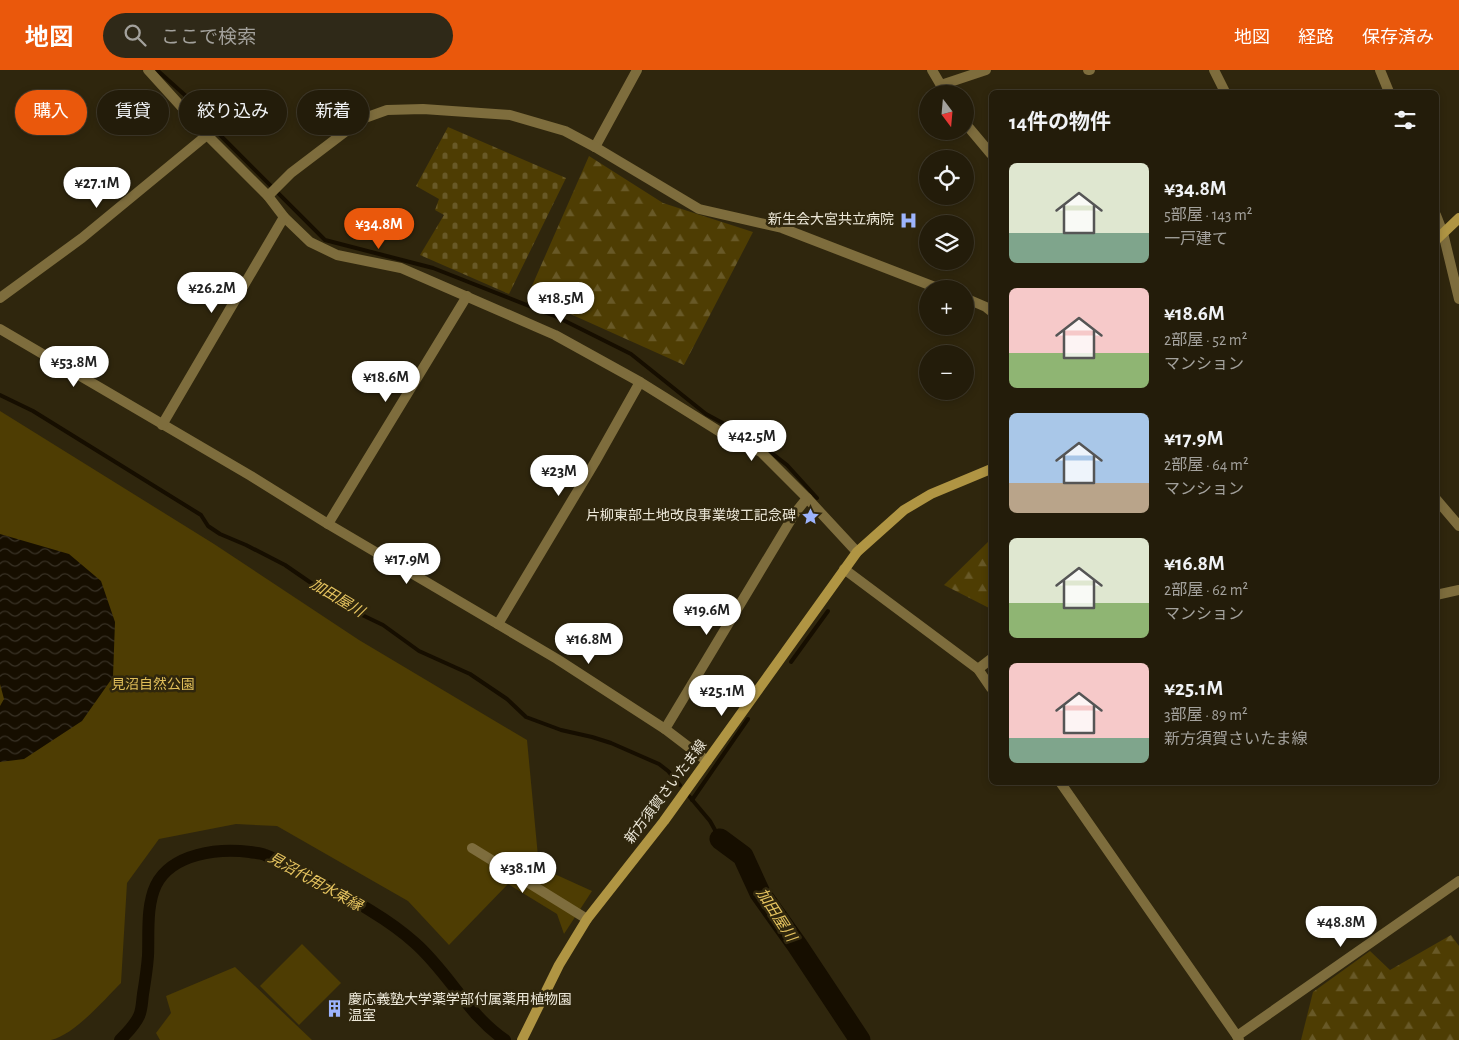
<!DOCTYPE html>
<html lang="ja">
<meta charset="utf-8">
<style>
body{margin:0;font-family:"Alegreya Sans","Noto Sans JP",sans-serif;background:#2f2918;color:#f1f3f6;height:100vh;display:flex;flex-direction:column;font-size:19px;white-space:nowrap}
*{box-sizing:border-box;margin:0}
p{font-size:16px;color:#a3a19c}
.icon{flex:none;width:28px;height:28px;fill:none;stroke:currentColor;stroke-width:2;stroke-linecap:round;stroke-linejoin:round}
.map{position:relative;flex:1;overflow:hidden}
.sheet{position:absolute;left:989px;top:20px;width:450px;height:695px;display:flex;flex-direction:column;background:#231c0a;border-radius:8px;box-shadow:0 2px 8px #0003,0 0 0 1px #403a2b}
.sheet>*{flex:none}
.top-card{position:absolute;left:15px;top:20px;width:475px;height:45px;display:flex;gap:10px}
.needle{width:32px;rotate:164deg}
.tools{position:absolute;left:919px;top:15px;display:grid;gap:10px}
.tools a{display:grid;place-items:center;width:55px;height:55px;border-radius:50%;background:#231c0a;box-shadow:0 2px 8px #0003,0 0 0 1px #403a2b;font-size:25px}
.price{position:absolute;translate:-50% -42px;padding:0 11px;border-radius:18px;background:#fff;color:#222;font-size:16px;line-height:32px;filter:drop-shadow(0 1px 2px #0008)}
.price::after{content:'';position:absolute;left:50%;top:30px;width:15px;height:11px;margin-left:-8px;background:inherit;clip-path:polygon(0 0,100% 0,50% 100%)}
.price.selected{background:#ea580c;color:#fff}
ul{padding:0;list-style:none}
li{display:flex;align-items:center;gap:15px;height:125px;padding:0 20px}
li span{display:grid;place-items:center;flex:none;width:140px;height:100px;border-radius:8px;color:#555}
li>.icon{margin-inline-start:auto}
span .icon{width:60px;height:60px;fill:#fffc;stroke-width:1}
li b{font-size:21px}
h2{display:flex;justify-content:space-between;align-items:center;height:60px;padding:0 20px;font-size:21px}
.tag{padding:0 18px;border-radius:22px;background:#231c0a;box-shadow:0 2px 8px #0003,0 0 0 1px #403a2b;font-size:18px;line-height:45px}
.tag.selected{background:#ea580c;color:#fff}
header{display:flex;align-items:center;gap:30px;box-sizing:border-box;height:70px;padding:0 25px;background:#ea580c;color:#fff}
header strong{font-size:24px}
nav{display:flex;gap:28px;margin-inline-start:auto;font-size:18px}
.search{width:350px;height:45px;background:#2f2918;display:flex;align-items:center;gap:12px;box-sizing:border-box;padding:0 18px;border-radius:28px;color:#a3a19c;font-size:19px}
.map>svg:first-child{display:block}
.forest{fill:url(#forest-firs)}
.cemetery{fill:url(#cemetery-stones)}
.park{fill:#4e3d03}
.water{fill:url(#water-waves)}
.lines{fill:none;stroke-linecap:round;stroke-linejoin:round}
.stream{stroke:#160e00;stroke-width:4}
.canal{stroke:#160e00;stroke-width:12}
.river{stroke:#160e00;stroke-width:21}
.minor{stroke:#7e6d3d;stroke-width:10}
.tertiary{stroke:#7e6d3d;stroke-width:10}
.secondary{stroke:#b09543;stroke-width:10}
.labels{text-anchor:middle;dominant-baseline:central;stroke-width:5;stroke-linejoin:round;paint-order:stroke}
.poi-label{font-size:14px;fill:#ede8d9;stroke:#2f260d;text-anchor:end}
.park-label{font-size:14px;fill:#e0be59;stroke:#2f260d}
.street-label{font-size:14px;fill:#ede8d9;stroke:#2f260d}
.water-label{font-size:15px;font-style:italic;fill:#e5c35f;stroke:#2f260d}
</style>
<header>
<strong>地図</strong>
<div class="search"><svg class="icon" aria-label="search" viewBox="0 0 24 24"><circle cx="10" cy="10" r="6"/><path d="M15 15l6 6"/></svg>ここで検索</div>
<nav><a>地図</a><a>経路</a><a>保存済み</a></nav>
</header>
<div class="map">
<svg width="1459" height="970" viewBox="0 0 1459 970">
<defs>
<pattern id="forest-firs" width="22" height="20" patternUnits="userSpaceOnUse" patternTransform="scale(1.25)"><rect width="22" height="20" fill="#4e3d03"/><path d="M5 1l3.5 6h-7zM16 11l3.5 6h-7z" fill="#685927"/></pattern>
<pattern id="cemetery-stones" width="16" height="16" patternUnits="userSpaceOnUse" patternTransform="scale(1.25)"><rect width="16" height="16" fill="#4e3d03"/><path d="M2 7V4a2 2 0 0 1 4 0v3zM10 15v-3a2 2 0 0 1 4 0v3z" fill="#685927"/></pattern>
<pattern id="water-waves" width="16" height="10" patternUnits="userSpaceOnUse" patternTransform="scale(1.25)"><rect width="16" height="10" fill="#160e00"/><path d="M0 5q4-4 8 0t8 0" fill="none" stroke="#383125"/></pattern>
</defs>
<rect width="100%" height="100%" fill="#2f260d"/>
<!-- forest -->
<g class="forest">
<polygon points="589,86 663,133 753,162 684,295 528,225"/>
<polygon points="991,469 991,539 944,515"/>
<polygon points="1451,865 1459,876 1459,970 1301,970 1313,922 1370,881 1390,900"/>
</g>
<!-- cemetery -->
<polygon class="cemetery" points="448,57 566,108 509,224 420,185 444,145 435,140 439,129 416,116"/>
<!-- park -->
<g class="park">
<path d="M0,341L214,474L359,570L527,670L539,797L592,821L564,864L557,844L508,814L449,875L408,831L277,756L236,754L159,769L127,813L121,913C104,930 74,965 51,970C36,970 16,970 0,970Z"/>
<polygon points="302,874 341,913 299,955 260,916"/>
<polygon points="235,897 312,970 160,970 156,963 171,943 166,926"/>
</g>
<!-- water -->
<polygon class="water" points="0,464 69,484 101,511 115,552 113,607 82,651 24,689 0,692 0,636 4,629 0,614"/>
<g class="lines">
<!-- stream -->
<g class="stream">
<polyline points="157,0 187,27 218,63 325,170 433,198 557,247 631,284 706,344 756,371 787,395 817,428"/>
<polyline points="0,325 33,341 201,445 208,456 220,464 246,475 285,495 330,526 358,543 383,555 419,581 470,604 507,629 526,647 561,660 592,667 611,673 659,694 668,701 680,715"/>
<polyline points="791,592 828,541"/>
<polyline points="689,726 710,751 720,769"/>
<polyline points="692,730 748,649"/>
</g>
<!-- canal -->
<path class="canal" d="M120,970C127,963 135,955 139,946C142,940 142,931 143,924C145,912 147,899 148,886C149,864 146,836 156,815C172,783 219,778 250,782C255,783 261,783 265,785C279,790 293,799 306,805C343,825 384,845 415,873C449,903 468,945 505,970"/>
<!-- river -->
<polyline class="river" points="720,769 743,786 760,823 797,875 860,970"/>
<!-- minor -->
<g class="minor">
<polyline points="148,0 207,65 268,126 284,147 310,172 337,185 401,198 555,265 640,312 725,365 761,382 807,428 857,482"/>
<polyline points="932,0 946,24"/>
<polyline points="1088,0 1090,0"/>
<polyline points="1214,0 1225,22"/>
<polyline points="941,15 986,0"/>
<polyline points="965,53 991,84"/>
<polyline points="595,77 637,0"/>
<polyline points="268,126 291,103 362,49 387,40 423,39 510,45 565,61 595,77 699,139 782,158 940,219"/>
<polyline points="0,228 82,168 207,65"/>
<polyline points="965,228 986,237 991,241"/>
<polyline points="0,259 251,406 328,454 557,589 665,659"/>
<polyline points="162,355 284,147"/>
<polyline points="1436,429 1459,456"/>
<polyline points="328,454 467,226"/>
<polyline points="844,499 978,599 991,618"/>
<polyline points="1436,525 1459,520"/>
<polyline points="498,554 595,392 640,312"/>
<polyline points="978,599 991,589"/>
<polyline points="707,691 665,659 795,443 807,428"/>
<polyline points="1060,712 1237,966 1459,811"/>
<polyline points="472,778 587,849"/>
</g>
<!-- tertiary -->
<g class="tertiary">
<polyline points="1380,0 1389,22"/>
<polyline points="1436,145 1443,163 1459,229"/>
<polyline points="1237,966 1239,970"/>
</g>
<!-- secondary -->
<g class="secondary">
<polyline points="1436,170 1459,148"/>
<polyline points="522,970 559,895 587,849 664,751 857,482 904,440 931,424 991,399"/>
</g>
</g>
<!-- icons -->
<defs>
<symbol id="hospital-bare" viewBox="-9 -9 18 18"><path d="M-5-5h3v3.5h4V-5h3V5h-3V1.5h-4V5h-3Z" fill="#9db4fd" stroke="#2f260d" stroke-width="2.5" paint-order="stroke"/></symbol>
<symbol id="sight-bare" viewBox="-9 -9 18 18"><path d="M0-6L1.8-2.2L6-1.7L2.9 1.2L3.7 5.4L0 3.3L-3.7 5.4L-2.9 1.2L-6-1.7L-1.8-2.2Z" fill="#9db4fd" stroke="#2f260d" stroke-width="2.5" paint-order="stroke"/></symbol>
<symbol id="building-bare" viewBox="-9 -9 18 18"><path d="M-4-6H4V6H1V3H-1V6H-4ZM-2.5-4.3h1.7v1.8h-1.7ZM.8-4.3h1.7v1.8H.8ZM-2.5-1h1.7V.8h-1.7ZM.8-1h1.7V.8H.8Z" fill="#9db4fd" stroke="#2f260d" stroke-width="2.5" paint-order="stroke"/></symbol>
</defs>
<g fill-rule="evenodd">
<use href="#hospital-bare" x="896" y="138" width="25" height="25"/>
<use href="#sight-bare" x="798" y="434" width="25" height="25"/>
<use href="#building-bare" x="322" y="926" width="25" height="25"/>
</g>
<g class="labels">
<!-- poi labels -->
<g class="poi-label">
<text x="894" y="150">新生会大宮共立病院</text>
<text x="796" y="446">片柳東部土地改良事業竣工記念碑</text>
<text x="348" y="930" text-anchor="start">慶応義塾大学薬学部付属薬用植物園<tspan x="348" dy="16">温室</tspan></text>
</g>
<!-- park labels -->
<g class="park-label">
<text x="153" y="615">見沼自然公園</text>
</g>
<!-- street labels -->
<g class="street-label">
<text transform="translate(666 722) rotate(-53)">新方須賀さいたま線</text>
</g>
<!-- water labels -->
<g class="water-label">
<text transform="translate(337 528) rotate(31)">加田屋川</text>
<text transform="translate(315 812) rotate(29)">見沼代用水東縁</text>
<text transform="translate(776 845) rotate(57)">加田屋川</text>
</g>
</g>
</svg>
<div class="tools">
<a><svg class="needle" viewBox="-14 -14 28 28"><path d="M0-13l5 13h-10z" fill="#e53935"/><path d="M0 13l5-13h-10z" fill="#a3a19c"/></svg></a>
<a><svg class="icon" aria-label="locate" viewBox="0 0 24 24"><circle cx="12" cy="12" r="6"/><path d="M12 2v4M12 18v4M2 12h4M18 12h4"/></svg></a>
<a><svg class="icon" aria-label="layers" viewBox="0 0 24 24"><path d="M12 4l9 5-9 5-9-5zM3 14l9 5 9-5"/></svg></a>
<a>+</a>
<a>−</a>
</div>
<b class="price" style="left:97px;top:139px">¥27.1M</b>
<b class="price selected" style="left:379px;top:180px">¥34.8M</b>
<b class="price" style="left:212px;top:244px">¥26.2M</b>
<b class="price" style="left:561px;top:254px">¥18.5M</b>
<b class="price" style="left:74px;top:318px">¥53.8M</b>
<b class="price" style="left:386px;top:333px">¥18.6M</b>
<b class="price" style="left:752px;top:392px">¥42.5M</b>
<b class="price" style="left:559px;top:427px">¥23M</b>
<b class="price" style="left:407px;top:515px">¥17.9M</b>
<b class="price" style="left:707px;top:566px">¥19.6M</b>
<b class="price" style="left:589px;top:595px">¥16.8M</b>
<b class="price" style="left:722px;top:647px">¥25.1M</b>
<b class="price" style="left:523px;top:824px">¥38.1M</b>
<b class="price" style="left:1341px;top:878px">¥48.8M</b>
<div class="top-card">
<a class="tag selected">購入</a>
<a class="tag">賃貸</a>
<a class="tag">絞り込み</a>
<a class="tag">新着</a>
</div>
<section class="sheet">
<h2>14件の物件<svg class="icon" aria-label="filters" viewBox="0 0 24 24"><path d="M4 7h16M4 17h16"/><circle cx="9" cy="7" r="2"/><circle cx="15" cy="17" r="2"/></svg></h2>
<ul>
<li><span style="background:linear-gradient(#dfe7d0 70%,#7fa58c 0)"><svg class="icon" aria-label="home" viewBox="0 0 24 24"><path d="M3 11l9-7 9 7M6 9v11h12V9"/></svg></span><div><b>¥34.8M</b><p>5部屋 · 143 m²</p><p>一戸建て</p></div></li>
<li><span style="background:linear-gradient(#f6c9c9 65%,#8fb573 0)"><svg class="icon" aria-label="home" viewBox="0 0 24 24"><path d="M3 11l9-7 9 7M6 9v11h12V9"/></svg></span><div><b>¥18.6M</b><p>2部屋 · 52 m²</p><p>マンション</p></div></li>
<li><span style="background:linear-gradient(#a9c7e8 70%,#b9a48a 0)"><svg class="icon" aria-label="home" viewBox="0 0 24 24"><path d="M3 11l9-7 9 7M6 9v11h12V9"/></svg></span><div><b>¥17.9M</b><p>2部屋 · 64 m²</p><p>マンション</p></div></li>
<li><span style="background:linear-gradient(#dfe7d0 65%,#8fb573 0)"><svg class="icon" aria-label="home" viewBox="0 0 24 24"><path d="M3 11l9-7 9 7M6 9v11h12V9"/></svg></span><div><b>¥16.8M</b><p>2部屋 · 62 m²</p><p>マンション</p></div></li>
<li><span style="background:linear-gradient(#f6c9c9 75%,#7fa58c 0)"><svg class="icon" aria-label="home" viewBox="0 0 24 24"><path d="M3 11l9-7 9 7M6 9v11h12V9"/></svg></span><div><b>¥25.1M</b><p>3部屋 · 89 m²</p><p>新方須賀さいたま線</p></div></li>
</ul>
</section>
</div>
